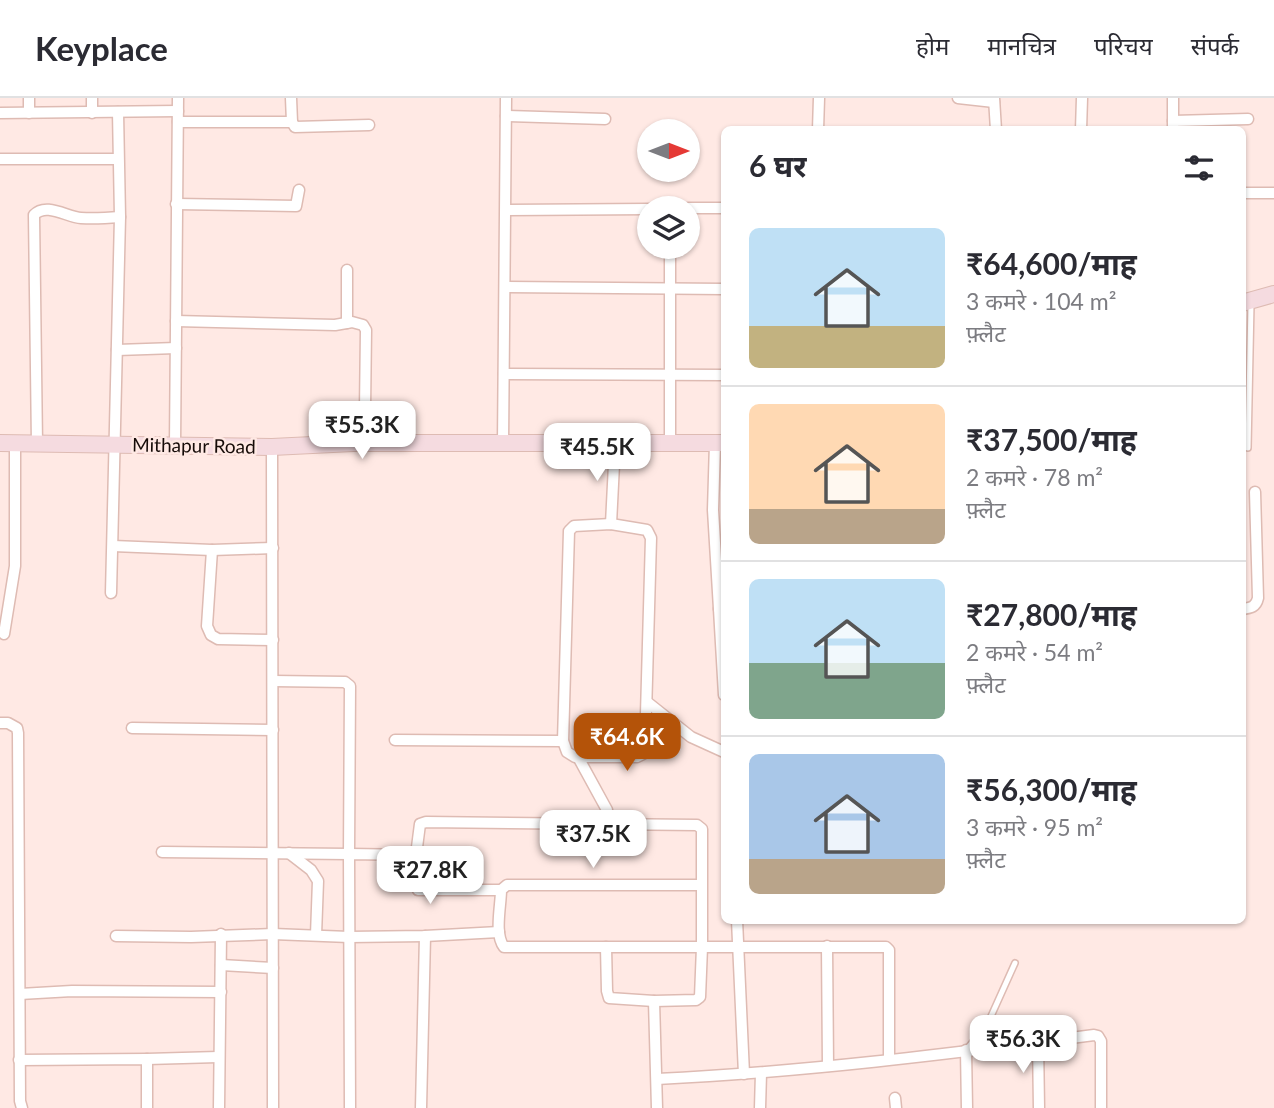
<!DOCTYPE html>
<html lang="hi">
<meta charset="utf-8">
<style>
body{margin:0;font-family:Lato,"Noto Sans Devanagari",sans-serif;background:#f7f7f7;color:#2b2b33;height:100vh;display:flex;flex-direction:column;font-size:26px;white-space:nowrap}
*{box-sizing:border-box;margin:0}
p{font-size:23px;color:#7c7c81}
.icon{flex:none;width:38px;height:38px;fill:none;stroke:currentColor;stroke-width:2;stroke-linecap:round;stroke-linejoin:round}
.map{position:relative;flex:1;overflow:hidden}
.side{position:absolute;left:721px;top:28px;width:525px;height:798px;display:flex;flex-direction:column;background:#fff;border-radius:10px;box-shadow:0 2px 5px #0004}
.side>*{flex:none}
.needle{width:46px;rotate:90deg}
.controls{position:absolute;left:637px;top:21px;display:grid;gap:14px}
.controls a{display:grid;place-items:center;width:63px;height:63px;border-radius:50%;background:#fff;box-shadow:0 2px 5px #0004;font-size:35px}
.price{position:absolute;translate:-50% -60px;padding:0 16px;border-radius:14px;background:#fff;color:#222;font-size:23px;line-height:46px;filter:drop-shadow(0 2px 4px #0008)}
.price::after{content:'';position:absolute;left:50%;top:42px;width:21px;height:16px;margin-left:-10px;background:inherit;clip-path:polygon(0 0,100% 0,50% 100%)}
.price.current{background:#b45309;color:#fff}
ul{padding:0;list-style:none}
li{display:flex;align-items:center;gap:21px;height:175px;padding:0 28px}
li+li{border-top:2px solid #e1e1e2}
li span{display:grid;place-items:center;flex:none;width:196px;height:140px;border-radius:10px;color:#555}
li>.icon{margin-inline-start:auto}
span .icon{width:84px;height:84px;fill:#fffc;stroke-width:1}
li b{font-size:30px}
h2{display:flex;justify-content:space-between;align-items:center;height:84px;padding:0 28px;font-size:30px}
header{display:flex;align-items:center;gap:42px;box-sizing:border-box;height:98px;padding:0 35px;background:#fff;border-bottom:2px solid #e1e1e2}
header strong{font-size:33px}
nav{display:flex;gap:38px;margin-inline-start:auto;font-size:24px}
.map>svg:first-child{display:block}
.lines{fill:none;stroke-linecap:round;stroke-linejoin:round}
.lane-casing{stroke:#debbb3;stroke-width:8}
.street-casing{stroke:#debbb3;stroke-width:13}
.secondary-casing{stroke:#debbb3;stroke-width:18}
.lane{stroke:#fff;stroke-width:5}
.street{stroke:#fff;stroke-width:10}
.secondary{stroke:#f5dbe0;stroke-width:16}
.labels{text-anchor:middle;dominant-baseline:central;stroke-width:5;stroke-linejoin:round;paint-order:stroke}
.street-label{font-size:19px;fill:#160b08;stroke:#ffe9e4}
</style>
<header>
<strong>Keyplace</strong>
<nav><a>होम</a><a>मानचित्र</a><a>परिचय</a><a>संपर्क</a></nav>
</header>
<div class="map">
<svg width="1274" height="1010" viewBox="0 0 1274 1010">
<rect width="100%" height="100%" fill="#ffe9e4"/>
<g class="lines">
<defs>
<g id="lane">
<polyline points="1248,350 1251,206"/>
<polyline points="966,952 988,925 1015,865"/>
</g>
<g id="street">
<polyline points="92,0 92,15"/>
<polyline points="291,0 292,24 295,29 369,27"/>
<polyline points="958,0 994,4"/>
<polyline points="994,0 996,32"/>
<polyline points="0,15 178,13"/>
<polyline points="29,15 29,0"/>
<polyline points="506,18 605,21"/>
<polyline points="1173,23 1248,21"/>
<polyline points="178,24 292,24"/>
<polyline points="818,32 819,0"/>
<polyline points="1081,32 1082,0"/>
<polyline points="1173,32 1173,0"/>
<polyline points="0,61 118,61"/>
<polyline points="1242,95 1274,95"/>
<polyline points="176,106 296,108 299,92"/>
<polyline points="688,110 724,110"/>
<polyline points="506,112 649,111"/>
<polyline points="670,149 670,345"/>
<polyline points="505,189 724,191"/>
<polyline points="176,223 335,227 352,224 363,227 366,232 365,311 353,345"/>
<polyline points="347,225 347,172"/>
<polyline points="117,252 176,250"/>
<polyline points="504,276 724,277"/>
<polyline points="715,345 713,412 719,511"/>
<path d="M37,346L34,117C46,104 67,119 81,120C94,121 108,120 120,119"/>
<polyline points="503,346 506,0"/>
<polyline points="175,347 178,0"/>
<polyline points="272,349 273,1010"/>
<polygon points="611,426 647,432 651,440 645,651 643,656 637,659 575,659 567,654 563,643 569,433 574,428"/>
<polyline points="611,426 615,346"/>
<polyline points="113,448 212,452 273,450"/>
<polyline points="212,452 207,528 211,537 218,541 273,542"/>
<polyline points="111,495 120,119 118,14"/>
<polyline points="724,511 719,511 724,597"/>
<path d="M1242,511C1251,510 1256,509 1258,500L1255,394"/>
<polyline points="4,536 15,468 15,345"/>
<polyline points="647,604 691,639 724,654"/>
<polyline points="0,625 8,625 17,630 18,635 20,1003 22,1010"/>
<polyline points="132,630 273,632"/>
<polyline points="395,642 563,643"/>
<polyline points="578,659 607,712 608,726"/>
<polyline points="162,754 349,756 350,588 345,584 274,583"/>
<polyline points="289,755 311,772 318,783 316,837"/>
<path d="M501,792C501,808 494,836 504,849H702V731L697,727L426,724L420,726L416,757V788L418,792H501L507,787H702"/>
<polyline points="737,822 744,976"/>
<polyline points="116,838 191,839 273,836 349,839 425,838 499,834"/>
<polyline points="827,848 828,968"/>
<polyline points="606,849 607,893 609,900 654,903 696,902 700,899 702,849 886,849 889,852 889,961"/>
<polyline points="221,867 273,870"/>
<polyline points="20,896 72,893 221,894"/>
<polyline points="654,903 657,1010"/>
<polyline points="1038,944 1039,1010"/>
<polyline points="966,952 967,1010"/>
<polyline points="147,961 218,959"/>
<polyline points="19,962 147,961 147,1010"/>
<path d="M657,981C803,974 949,956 1094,937L1098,938L1101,943V1010"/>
<polyline points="895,1000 896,1010"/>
<polyline points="219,1010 221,836"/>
<polyline points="350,1010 349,756 416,757"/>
<polyline points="421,1010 425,838"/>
<polyline points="760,1010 761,975"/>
</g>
<g id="secondary">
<polyline points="1242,205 1274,196"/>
<polyline points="0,345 272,349 353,345 724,345"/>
</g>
</defs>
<!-- lane casing -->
<use href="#lane" class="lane-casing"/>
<!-- street casing -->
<use href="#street" class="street-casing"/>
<!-- secondary casing -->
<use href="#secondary" class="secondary-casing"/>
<!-- lane -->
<use href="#lane" class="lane"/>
<!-- street -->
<use href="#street" class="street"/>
<!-- secondary -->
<use href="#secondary" class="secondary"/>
</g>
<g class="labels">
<!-- street labels -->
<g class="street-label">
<text transform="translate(194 347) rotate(1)">Mithapur Road</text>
</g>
</g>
</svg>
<div class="controls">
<a><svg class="needle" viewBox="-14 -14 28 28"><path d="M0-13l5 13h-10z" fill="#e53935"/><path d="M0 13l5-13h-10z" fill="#7c7c81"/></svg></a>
<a><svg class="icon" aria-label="layers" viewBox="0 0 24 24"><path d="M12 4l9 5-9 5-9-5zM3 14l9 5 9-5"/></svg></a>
</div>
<b class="price" style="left:362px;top:363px">₹55.3K</b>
<b class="price" style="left:597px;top:385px">₹45.5K</b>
<b class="price current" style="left:627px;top:675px">₹64.6K</b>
<b class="price" style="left:593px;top:772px">₹37.5K</b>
<b class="price" style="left:430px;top:808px">₹27.8K</b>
<b class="price" style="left:1023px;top:977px">₹56.3K</b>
<section class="side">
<h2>6 घर<svg class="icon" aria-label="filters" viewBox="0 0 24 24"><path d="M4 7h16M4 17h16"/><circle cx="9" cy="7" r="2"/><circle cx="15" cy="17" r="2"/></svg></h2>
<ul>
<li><span style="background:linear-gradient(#bfe0f5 70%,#c2b280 0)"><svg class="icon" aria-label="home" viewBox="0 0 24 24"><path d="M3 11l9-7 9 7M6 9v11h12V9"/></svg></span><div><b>₹64,600/माह</b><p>3 कमरे · 104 m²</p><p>फ़्लैट</p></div></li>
<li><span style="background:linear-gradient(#ffd9b3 75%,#b9a48a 0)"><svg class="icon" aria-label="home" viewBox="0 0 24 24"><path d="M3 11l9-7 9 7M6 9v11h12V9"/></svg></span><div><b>₹37,500/माह</b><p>2 कमरे · 78 m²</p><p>फ़्लैट</p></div></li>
<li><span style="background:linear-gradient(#bfe0f5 60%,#7fa58c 0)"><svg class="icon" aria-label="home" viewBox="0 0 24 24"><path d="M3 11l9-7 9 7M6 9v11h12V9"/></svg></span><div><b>₹27,800/माह</b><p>2 कमरे · 54 m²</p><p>फ़्लैट</p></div></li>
<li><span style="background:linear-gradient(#a9c7e8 75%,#b9a48a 0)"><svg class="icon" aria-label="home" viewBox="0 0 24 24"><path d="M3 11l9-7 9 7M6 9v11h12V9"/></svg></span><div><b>₹56,300/माह</b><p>3 कमरे · 95 m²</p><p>फ़्लैट</p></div></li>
</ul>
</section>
</div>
